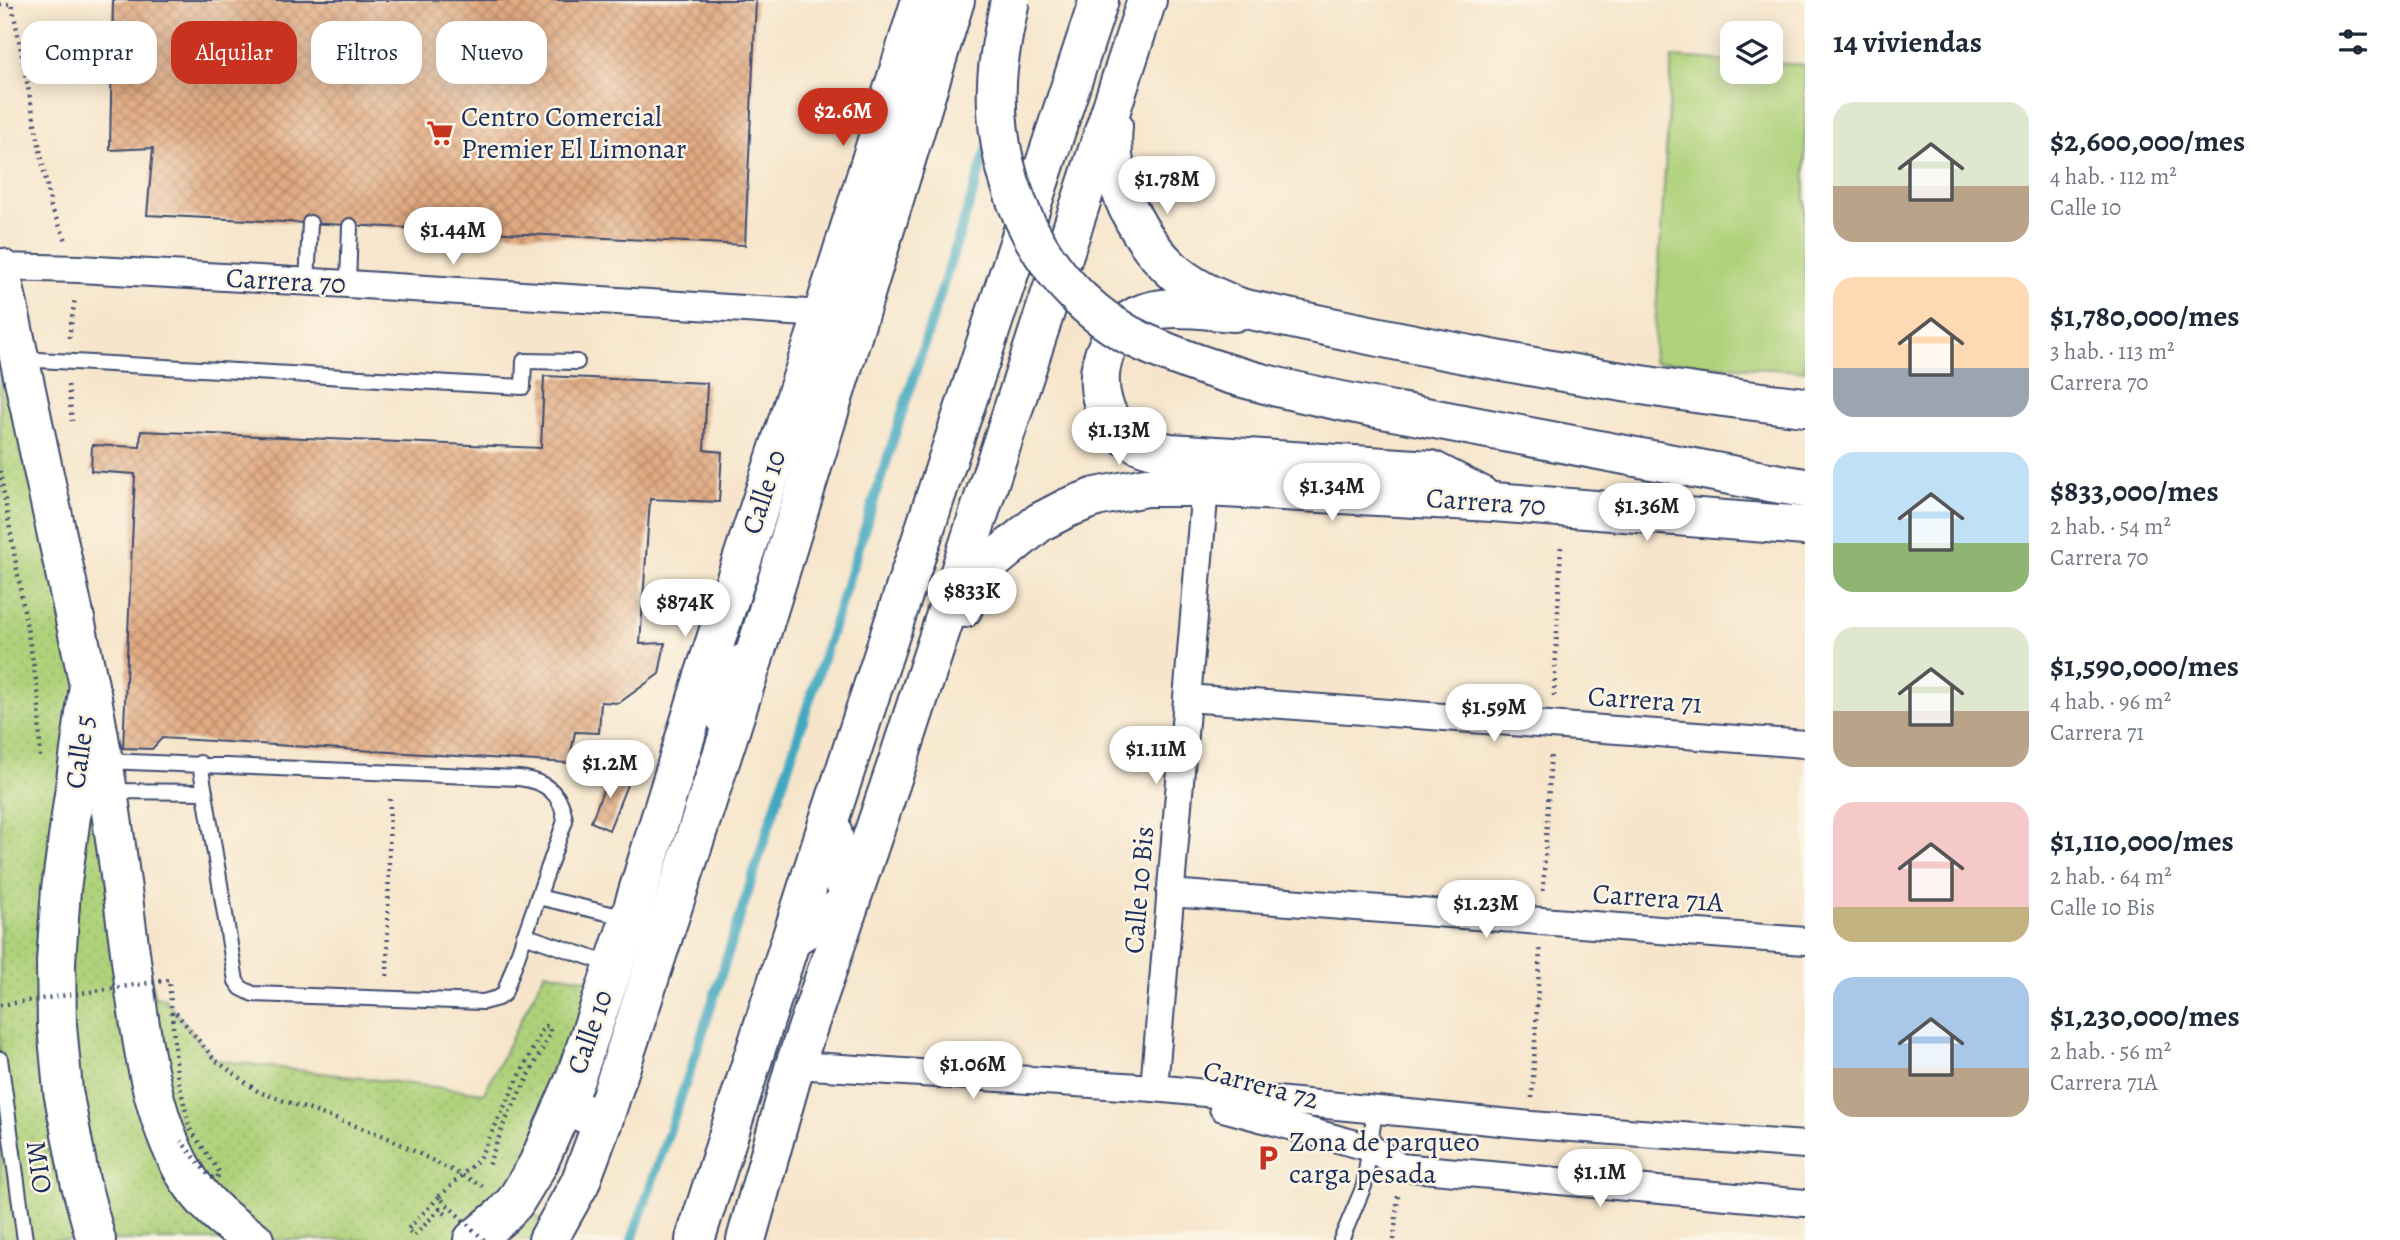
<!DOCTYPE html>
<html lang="es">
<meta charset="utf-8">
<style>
body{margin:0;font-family:Alegreya,serif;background:#f2f2f3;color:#1f2937;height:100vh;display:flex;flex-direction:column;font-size:26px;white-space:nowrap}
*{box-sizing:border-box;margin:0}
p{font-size:23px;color:#747a83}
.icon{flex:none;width:38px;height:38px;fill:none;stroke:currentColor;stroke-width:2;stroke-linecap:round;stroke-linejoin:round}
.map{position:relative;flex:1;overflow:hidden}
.drawer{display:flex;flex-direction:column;background:#fff;width:595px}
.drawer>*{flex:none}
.banner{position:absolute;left:21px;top:21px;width:665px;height:63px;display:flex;gap:14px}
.tools{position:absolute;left:1720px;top:21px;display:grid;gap:14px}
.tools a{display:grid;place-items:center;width:63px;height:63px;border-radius:14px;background:#fff;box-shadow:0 4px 18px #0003;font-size:35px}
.price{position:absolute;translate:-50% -60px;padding:0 16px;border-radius:24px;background:#fff;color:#222;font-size:23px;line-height:46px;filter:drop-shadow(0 2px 4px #0008)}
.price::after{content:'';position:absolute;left:50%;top:42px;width:21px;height:16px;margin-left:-10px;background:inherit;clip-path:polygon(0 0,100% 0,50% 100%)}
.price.selected{background:#c8321e;color:#fff}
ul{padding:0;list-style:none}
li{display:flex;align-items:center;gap:21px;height:175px;padding:0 28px}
li span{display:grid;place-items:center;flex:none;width:196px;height:140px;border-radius:21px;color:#555}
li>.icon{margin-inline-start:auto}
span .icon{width:84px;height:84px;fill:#fffc;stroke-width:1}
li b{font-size:30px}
h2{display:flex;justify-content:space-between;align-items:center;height:84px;padding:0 28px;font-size:30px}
.tag{padding:0 24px;border-radius:21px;background:#fff;box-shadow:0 4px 18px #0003;font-size:24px;line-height:63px}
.tag.selected{background:#c8321e;color:#fff}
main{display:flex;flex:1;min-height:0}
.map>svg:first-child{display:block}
.grass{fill:url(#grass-dots);stroke:#64806c;stroke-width:2}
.pitch{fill:#aed17a;stroke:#64806c;stroke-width:2}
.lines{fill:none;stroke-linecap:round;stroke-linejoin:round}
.stream{stroke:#40a8c0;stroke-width:10}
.building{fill:url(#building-cross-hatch)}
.lane-casing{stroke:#3c4a6e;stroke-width:18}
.street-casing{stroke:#3c4a6e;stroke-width:30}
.secondary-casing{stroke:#3c4a6e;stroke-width:42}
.primary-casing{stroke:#3c4a6e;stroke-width:42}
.path{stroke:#3c4a6e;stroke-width:4.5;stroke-dasharray:2 5;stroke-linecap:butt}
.lane{stroke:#fff;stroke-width:14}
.street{stroke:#fff;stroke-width:26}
.secondary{stroke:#fff;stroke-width:38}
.primary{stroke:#fff;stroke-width:38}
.primary-bridge-casing{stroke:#3c4a6e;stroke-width:42;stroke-linecap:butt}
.path-bridge{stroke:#3c4a6e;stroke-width:4.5;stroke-dasharray:2 5;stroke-linecap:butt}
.primary-bridge{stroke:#fff;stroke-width:38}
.labels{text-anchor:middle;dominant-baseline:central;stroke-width:5;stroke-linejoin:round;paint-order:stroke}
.poi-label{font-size:28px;fill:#1b2f5e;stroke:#fcf5e5;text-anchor:start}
.street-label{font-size:28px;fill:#1b2f5e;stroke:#fcf5e5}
</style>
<main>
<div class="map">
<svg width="1805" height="1240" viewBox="0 0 1805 1240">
<defs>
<pattern id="grass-dots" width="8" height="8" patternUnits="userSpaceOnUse" patternTransform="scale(1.75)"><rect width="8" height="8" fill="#aed17a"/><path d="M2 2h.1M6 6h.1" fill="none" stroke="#95b46c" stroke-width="1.8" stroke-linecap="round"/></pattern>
<pattern id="building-cross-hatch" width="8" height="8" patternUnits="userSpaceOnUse" patternTransform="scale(1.75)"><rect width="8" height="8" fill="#e2aa81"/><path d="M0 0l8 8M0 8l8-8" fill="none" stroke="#b68b6d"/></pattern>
</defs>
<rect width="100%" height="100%" fill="#fcf5e5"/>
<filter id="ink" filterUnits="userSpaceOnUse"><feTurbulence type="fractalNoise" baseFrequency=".0143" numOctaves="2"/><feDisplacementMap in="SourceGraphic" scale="14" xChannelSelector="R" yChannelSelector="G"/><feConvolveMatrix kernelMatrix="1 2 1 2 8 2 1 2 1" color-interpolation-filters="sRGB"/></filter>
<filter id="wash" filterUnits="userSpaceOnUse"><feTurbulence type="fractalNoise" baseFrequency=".00686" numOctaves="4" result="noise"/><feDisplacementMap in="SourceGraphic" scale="28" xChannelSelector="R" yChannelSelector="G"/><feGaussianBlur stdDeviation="1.57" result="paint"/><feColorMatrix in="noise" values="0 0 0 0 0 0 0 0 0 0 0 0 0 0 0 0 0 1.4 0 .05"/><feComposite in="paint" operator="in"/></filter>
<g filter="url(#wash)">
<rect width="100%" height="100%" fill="#f6e5cb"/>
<!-- grass -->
<polygon class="grass" points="0,268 155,998 163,997 215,1060 484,1093 545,972 607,983 515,1202 556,1229 548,1240 0,1240"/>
<!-- pitch -->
<polygon class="pitch" points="1672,57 1732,61 1732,72 1771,72 1771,63 1805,65 1805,371 1653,362"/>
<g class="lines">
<!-- stream -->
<polyline class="stream" points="632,1240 694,1059 988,146"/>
</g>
<g id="blocks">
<!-- building -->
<g class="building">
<polygon points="113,0 756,0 745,245 147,215 153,148 110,150"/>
<polygon points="544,376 707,383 704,450 722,452 719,502 650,499 640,644 665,643 659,674 619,703 601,702 599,733 575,732 569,763 162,738 152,749 123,748 135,474 91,471 92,445 140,447 141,431 541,448"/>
<polygon points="611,770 630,777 609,830 591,822"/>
</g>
</g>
</g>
<g filter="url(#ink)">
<use href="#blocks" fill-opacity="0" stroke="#3c4a6e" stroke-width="2"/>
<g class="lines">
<defs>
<g id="lane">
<polyline points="307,283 310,223"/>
<polyline points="348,284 350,226"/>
<polyline points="20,359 523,387 524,361 577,362"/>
<path d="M106,761L519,778C545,781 562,793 565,821L504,994L498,998L483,1002L253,994L241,988L236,981L200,763"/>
<polyline points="111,791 205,792"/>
<polyline points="538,897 628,918"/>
<polyline points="524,935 612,965"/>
<polyline points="0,1059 25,1240"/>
<polyline points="1341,1240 1364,1186 1375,1110"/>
</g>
<g id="street">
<polyline points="0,267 79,269 348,284 823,314"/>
<polyline points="1187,698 1805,744"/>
<polyline points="1170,893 1805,941"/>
<polyline points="795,1065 1154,1088 1531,1125 1805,1145"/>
<polyline points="1154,1088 1205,487"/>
<polyline points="1223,1108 1371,1148 1400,1167 1805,1203"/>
</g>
<g id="secondary">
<path d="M1113,126C1107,181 1137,239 1178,275C1197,290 1219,299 1241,308C1427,348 1615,386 1805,407"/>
<path d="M1234,312C1203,310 1166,302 1137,316C1095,337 1087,400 1121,432C1134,445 1152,449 1170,453L1431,470L1480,495"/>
<polyline points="963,608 973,584 994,560 1040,522 1067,508 1096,497 1146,487 1205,487 1493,502 1805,526"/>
<path d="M91,693C106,771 117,849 127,929C137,1002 144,1094 178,1161C194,1194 223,1221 254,1240"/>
<polyline points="473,1240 503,1215 515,1202 538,1164 575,1079 630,918 703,679 823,314 921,0"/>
<polyline points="746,1240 795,1065 897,764 1147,0"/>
</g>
<g id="primary">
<polyline points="0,268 89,685 61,889 56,962 57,1025 63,1091 80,1181 96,1240"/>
<polyline points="1757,480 1805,488"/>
<polyline points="731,727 703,679 753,660"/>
<polyline points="793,937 850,902 829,820"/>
<polyline points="564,1105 603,1121"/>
<polyline points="548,1240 580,1183 603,1121 753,660 955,0"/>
<polyline points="695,1240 829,820 1099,0"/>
</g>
</defs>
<!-- lane casing -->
<use href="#lane" class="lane-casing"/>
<!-- street casing -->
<use href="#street" class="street-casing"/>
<!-- secondary casing -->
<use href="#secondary" class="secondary-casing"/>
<!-- primary casing -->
<use href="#primary" class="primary-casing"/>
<!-- path -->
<g class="path">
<polyline points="0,5 12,4 51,207 66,240"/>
<polyline points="69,338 75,298"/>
<polyline points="68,385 72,421"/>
<polyline points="0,471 39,697 40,757"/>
<polyline points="1554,696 1561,544"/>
<polyline points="1543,891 1551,753"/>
<polyline points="387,976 390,796"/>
<polyline points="176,1013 215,1060 259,1092 384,1136 483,1186"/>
<polyline points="1532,1098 1540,949"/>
<polyline points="439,1197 407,1230 414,1236 440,1209 449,1217"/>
<polyline points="1394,1240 1398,1195"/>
</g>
<!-- lane -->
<use href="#lane" class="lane"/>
<!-- street -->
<use href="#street" class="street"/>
<!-- secondary -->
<use href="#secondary" class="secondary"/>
<!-- primary -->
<use href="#primary" class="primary"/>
<defs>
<path id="primary-bridge" d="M1010,0C1005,27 998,55 997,83C992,188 1047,299 1145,343C1234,383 1330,399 1425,417C1536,438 1647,459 1757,480"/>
</defs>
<!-- primary-bridge casing -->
<use href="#primary-bridge" class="primary-bridge-casing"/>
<!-- path-bridge -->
<g class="path-bridge">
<polyline points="0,1005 169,980 177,1074 190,1129 220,1173 216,1179 210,1177 181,1141"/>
<polyline points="484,1240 439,1197 479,1159 542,1030 546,1026 550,1027 550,1034 504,1124 488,1166"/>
</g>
<!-- primary-bridge -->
<use href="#primary-bridge" class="primary-bridge"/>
</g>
</g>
<!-- icons -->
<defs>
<symbol id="supermarket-bare" viewBox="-9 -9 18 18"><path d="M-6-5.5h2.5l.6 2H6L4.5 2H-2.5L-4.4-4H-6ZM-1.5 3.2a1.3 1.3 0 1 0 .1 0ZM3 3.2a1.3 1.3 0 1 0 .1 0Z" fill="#c8321e" stroke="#fcf5e5" stroke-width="2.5" paint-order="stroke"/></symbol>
<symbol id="parking-bare" viewBox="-9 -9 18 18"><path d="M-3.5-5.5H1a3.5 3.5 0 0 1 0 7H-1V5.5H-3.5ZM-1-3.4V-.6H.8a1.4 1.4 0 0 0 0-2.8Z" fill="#c8321e" stroke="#fcf5e5" stroke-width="2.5" paint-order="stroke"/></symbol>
</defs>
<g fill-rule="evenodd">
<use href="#supermarket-bare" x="421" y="114" width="38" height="38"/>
<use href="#parking-bare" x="1249" y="1139" width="38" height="38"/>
</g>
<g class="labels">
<!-- poi labels -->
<g class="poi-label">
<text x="461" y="117">Centro Comercial<tspan x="461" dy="32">Premier El Limonar</tspan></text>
<text x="1289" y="1142">Zona de parqueo<tspan x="1289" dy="32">carga pesada</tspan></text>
</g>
<!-- street labels -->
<g class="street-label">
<text transform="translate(286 281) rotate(3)">Carrera 70</text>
<text transform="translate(764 492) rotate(-72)">Calle 10</text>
<text transform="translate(1486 502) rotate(4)">Carrera 70</text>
<text transform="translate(1645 700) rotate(4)">Carrera 71</text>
<text transform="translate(80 752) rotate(-82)">Calle 5</text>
<text transform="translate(1139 890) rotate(-85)">Calle 10 Bis</text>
<text transform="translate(1658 898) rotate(4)">Carrera 71A</text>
<text transform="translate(590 1032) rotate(-71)">Calle 10</text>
<text transform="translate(1261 1085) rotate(15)">Carrera 72</text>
<text transform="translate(39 1167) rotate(82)">MIO</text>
</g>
</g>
</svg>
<div class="tools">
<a><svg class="icon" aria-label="layers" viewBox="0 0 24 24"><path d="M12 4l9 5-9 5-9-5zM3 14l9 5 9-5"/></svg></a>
</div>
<b class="price selected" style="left:843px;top:148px">$2.6M</b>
<b class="price" style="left:1167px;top:216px">$1.78M</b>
<b class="price" style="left:453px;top:267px">$1.44M</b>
<b class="price" style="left:1119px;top:467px">$1.13M</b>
<b class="price" style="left:1332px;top:523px">$1.34M</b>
<b class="price" style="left:1647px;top:543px">$1.36M</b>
<b class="price" style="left:972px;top:628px">$833K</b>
<b class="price" style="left:685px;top:639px">$874K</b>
<b class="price" style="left:1494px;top:744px">$1.59M</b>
<b class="price" style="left:1156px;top:786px">$1.11M</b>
<b class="price" style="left:610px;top:800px">$1.2M</b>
<b class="price" style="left:1486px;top:940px">$1.23M</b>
<b class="price" style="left:973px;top:1101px">$1.06M</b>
<b class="price" style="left:1600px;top:1209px">$1.1M</b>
<div class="banner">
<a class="tag">Comprar</a>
<a class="tag selected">Alquilar</a>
<a class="tag">Filtros</a>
<a class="tag">Nuevo</a>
</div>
</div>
<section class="drawer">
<h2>14 viviendas<svg class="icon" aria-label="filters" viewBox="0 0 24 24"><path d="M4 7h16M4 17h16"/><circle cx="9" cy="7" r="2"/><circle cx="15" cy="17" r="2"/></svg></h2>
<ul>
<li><span style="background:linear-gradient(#dfe7d0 60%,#b9a48a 0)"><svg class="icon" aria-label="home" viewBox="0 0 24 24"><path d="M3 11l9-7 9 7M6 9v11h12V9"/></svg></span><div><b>$2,600,000/mes</b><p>4 hab. · 112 m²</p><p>Calle 10</p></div></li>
<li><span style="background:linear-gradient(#ffd9b3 65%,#9aa5b1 0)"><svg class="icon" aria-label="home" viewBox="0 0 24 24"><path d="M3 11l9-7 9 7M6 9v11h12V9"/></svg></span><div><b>$1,780,000/mes</b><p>3 hab. · 113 m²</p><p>Carrera 70</p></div></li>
<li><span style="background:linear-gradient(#bfe0f5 65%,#8fb573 0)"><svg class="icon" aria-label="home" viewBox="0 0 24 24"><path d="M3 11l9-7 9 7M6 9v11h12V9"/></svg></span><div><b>$833,000/mes</b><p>2 hab. · 54 m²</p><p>Carrera 70</p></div></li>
<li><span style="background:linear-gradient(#dfe7d0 60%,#b9a48a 0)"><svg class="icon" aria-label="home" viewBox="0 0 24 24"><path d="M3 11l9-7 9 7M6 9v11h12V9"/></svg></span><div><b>$1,590,000/mes</b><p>4 hab. · 96 m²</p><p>Carrera 71</p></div></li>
<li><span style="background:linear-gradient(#f6c9c9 75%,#c2b280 0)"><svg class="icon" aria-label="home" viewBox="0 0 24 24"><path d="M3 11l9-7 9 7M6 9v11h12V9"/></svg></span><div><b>$1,110,000/mes</b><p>2 hab. · 64 m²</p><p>Calle 10 Bis</p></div></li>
<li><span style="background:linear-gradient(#a9c7e8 65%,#b9a48a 0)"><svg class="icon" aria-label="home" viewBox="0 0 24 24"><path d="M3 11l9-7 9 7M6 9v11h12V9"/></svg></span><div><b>$1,230,000/mes</b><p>2 hab. · 56 m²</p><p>Carrera 71A</p></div></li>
</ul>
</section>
</main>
